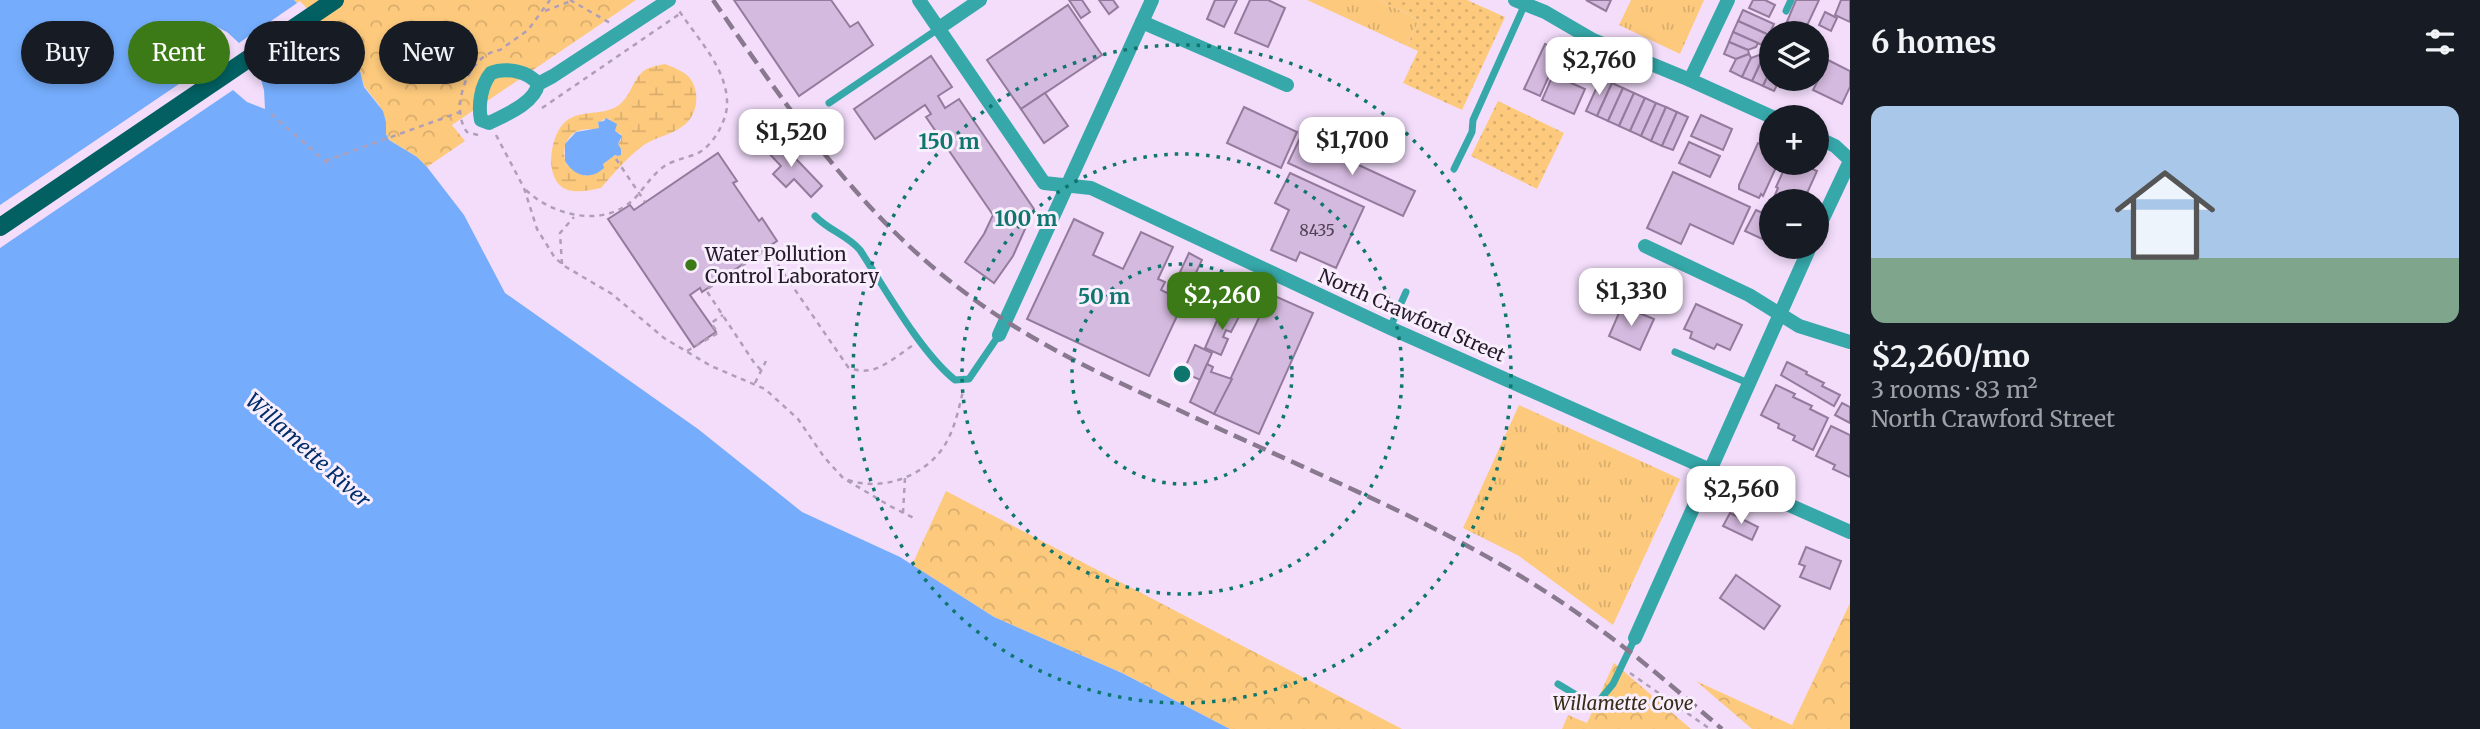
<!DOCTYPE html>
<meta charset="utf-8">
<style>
body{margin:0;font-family:Merriweather,serif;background:#20242c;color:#f1f3f6;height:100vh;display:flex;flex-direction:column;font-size:26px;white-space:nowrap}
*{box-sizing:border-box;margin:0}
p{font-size:23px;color:#9ea1a6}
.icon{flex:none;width:38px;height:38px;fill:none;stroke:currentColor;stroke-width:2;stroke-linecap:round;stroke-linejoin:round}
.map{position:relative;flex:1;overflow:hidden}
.panel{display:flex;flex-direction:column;background:#171b24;width:630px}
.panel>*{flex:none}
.guide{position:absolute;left:21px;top:21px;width:665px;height:63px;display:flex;gap:14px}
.tools{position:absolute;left:1759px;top:21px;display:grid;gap:14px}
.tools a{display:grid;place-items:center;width:70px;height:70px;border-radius:50%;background:#171b24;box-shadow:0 4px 10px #0003;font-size:35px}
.price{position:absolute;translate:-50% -60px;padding:0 16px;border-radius:14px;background:#fff;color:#222;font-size:23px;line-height:46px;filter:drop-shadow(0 2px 4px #0008)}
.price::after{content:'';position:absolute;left:50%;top:42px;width:21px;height:16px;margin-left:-10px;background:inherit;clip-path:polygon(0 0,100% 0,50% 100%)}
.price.on{background:#3c7a17;color:#fff}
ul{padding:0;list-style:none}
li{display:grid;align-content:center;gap:14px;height:371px;padding:0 21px}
li span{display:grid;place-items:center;height:217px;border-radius:14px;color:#555}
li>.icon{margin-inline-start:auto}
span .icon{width:126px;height:126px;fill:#fffc;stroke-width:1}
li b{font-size:30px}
h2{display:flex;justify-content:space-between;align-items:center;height:84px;padding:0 21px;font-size:30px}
.chip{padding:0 24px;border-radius:32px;background:#171b24;box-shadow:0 4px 10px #0003;font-size:24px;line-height:63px}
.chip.on{background:#3c7a17;color:#fff}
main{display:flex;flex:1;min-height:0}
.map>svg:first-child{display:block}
.grass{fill:url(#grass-tufts)}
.forest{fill:url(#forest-crowns)}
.wetland{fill:url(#wetland-marsh);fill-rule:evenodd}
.garden{fill:url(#garden-dots)}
.water{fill:#75adfc}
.pier{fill:#f3ddfb}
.building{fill:#d5badf;stroke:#947b9d;stroke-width:2}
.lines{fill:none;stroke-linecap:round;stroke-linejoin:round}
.path{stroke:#b09eb7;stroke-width:2.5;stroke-dasharray:5 5;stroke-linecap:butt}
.lane{stroke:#36a8aa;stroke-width:7}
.street{stroke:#36a8aa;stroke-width:14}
.primary{stroke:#026062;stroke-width:18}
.rail{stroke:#88798e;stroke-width:4.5;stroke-dasharray:14 7;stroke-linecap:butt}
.ring{fill:none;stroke:#0f766e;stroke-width:3.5;stroke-dasharray:3.5 7}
.poi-dot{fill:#3c7a17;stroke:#f9eefe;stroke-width:2.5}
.labels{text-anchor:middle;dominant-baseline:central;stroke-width:6;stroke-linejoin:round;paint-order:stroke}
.number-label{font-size:16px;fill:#504356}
.poi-label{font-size:19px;fill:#241b28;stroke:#f9eefe;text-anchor:start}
.street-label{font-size:19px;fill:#241b28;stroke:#f9eefe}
.park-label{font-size:19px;font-style:italic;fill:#382b17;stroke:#f9eefe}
.water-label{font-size:21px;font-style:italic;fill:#002e6a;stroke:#f9eefe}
.centre{fill:#0f766e;stroke:#f9eefe;stroke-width:3.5}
.ring-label{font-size:21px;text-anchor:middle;font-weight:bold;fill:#0f766e;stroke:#f9eefe;stroke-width:6;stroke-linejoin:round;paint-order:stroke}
</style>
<main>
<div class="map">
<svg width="1850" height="729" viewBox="0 0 1850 729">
<defs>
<pattern id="grass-tufts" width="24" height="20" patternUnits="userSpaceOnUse" patternTransform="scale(1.75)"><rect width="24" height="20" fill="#fdca7d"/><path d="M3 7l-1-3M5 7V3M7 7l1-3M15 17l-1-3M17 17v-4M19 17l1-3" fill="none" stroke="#d9ad6c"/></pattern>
<pattern id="forest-crowns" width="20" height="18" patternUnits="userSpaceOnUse" patternTransform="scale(1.75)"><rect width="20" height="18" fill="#fdca7d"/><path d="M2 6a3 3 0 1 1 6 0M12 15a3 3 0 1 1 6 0" fill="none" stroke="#d9ad6c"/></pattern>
<pattern id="wetland-marsh" width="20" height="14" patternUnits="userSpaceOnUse" patternTransform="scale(1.75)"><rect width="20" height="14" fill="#fdca7d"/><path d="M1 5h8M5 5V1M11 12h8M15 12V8" fill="none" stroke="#d9ad6c"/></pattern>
<pattern id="garden-dots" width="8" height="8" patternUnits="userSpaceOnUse" patternTransform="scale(1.75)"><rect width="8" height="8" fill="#fdca7d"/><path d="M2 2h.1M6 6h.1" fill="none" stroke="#d9ad6c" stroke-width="1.8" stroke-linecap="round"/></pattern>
</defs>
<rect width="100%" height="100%" fill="#f3ddfb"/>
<!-- grass -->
<g class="grass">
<polygon points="1307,0 1379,0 1419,20 1407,46"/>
<polygon points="1631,0 1704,0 1680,54 1619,25"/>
<polygon points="1519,405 1680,479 1613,625 1519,556 1463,528"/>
</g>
<!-- forest -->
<g class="forest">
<polygon points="294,0 636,0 452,125 465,141 427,167 417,157 389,140 386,134 386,122 379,105 364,86 359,67"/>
<polygon points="946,491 1402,729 1230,729 1122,673 994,617 912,565"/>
<polygon points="1850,603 1850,729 1752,729 1696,681 1792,725"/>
<polygon points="1614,663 1691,729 1562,729 1568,715 1587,723"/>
</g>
<!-- wetland -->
<path class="wetland" d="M665,64C673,67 683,71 689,77C701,91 698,116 683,126C671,135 656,137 644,145C627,157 614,173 601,188C591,190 578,193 568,190C544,183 549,139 563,124C577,109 597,116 614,108C632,100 632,74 649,68C654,66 660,65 665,64ZM605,119H610V121L616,124L615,132L621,134V140L618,144V156L613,155L603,164V167L585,176L567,165C561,152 565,134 581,130C588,128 592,131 599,128L598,123Z"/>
<!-- garden -->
<g class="garden">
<polygon points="1379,0 1467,0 1505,17 1462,110 1403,83 1418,51 1407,46 1419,20"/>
<polygon points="1498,101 1564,133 1537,189 1471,156"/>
</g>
<!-- water -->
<g class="water">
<polygon points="0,0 294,0 359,67 364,87 383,111 386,122 386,134 389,140 417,157 427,167 464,215 505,293 698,429 802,512 900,557 994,617 1122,673 1230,729 0,729"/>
<path d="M606,118L617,124L615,131L622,136L618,144L621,149V155L618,156L615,155L603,164L604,168C590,181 574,176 565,161V144L576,132L599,128L598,122L604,121Z"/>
</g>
<!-- pier -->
<polygon class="pier" points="300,1 325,28 259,73 264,90 265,109 247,102 233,90 0,248 0,205 213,61 207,42 207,22 227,32 239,43"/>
<!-- building -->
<g class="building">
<polygon points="734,0 831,0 850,27 858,22 873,45 799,96"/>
<polygon points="1069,0 1082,0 1090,12 1081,18"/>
<polygon points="1099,0 1113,0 1118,7 1109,14"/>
<polygon points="1215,0 1237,0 1224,27 1207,19"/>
<polygon points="1250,0 1268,0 1285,8 1268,47 1235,33"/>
<polygon points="1586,0 1611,0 1606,11"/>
<polygon points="1753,0 1765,0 1775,5 1769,17 1749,8"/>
<polygon points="1796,0 1819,0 1804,32 1786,24"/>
<polygon points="1841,0 1850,0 1850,22 1835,15"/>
<polygon points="1068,5 1102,55 1021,109 987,60"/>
<polygon points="1743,10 1774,24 1769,35 1738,21"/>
<polygon points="1825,12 1837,18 1831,31 1819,25"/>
<polygon points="1738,21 1769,35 1764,46 1733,32"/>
<polygon points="1733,32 1758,43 1756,47 1748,50 1729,42"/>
<polygon points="1729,42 1748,50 1749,54 1736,59 1724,54"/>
<polygon points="1545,44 1560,51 1540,96 1524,89"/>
<polygon points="1766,51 1771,54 1771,69 1763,86 1752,81"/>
<polygon points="1749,54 1751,58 1742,77 1730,71 1736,59"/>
<polygon points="1759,55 1763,57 1752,81 1742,77 1751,58"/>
<polygon points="931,56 952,87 938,96 945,108 959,99 1034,209 1013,256 994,283 965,262 984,234 993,215 926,117 931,114 925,105 875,139 854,109"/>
<polygon points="1828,60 1850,71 1850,87 1842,104 1813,90"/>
<polygon points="1771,69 1771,79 1780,79 1774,91 1763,86"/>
<polygon points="1553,75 1585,89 1574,114 1542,100"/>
<polygon points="1601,78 1612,83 1597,116 1586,111"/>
<polygon points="1612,83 1623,88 1608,121 1597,116"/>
<polygon points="1623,88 1634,93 1619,126 1608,121"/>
<polygon points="1045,93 1068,126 1044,143 1021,109"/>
<polygon points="1634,93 1645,98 1630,131 1619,126"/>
<polygon points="1645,98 1656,103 1641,136 1630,131"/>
<polygon points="1656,103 1666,107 1651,141 1641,136"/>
<polygon points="1244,107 1297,132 1281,168 1227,143"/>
<polygon points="1666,107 1677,112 1662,146 1651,141"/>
<polygon points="1677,112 1688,117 1673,150 1662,146"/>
<polygon points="1701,115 1732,129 1723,150 1691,136"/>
<polygon points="775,137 822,186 811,197 794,179 786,187 773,174 781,166 764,148"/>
<polygon points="1300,138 1415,191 1403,216 1288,163"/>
<polygon points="1689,142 1720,156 1710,177 1679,163"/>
<polygon points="1767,142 1771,144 1771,163 1778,163 1763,196 1761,194 1759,198 1739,189 1739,185 1758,143 1765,146"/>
<polygon points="718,153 737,181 733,183 759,221 762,218 777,241 702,292 700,288 690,295 716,332 694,347 608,219 630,205 634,210"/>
<polygon points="1787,163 1799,163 1817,171 1804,200 1790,194 1787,200 1775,195 1778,188 1776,187"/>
<polygon points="1673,172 1750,207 1733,244 1690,224 1681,244 1647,228"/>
<polygon points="1290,173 1364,207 1336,268 1300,252 1296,261 1271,250 1289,210 1275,203"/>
<polygon points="1756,210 1771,217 1771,243 1745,231"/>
<polygon points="1074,219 1103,233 1093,255 1123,269 1141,232 1173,247 1158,279 1165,282 1161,290 1184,301 1149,376 1027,319"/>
<polygon points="1189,253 1202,260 1193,279 1180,272"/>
<polygon points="1270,294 1313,313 1259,434 1214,414"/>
<polygon points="1696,304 1742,325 1730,350 1717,344 1714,349 1690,338 1692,332 1684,329"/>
<polygon points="1622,306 1654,319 1640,350 1609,336"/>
<polygon points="1228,309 1240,315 1231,332 1226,330 1223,337 1228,339 1221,355 1205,348 1218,318 1222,320"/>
<polygon points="1195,345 1212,353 1200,380 1183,372"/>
<polygon points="1787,362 1807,372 1806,374 1824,383 1822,386 1840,395 1834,406 1781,375"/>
<polygon points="1207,364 1213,367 1211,372 1232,379 1214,414 1190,402"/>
<polygon points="1776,385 1795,394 1793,397 1812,406 1810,409 1828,418 1813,450 1793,440 1795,436 1778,428 1779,424 1761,415"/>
<polygon points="1842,403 1850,407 1850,423 1835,415"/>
<polygon points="1831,426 1850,435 1850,477 1833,469 1835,465 1816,456"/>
<polygon points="1730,513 1758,527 1752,540 1723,526"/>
<polygon points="1806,547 1841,561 1830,589 1800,577 1805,566 1799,564"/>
<polygon points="1736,575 1780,606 1764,629 1720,598"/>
</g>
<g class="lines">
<!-- path -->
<g class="path">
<polyline points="570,0 610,23"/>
<polyline points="545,11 571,1"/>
<polyline points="542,108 681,13"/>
<polyline points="271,114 332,167"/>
<path d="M478,135L467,132C449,108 468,54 500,50L528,30L550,0"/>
<polyline points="496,135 524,188 537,229 555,258 566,267 612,294 664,338 711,366 765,389 798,419 824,457 843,478 890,506 914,518"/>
<polyline points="616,159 645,202"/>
<polyline points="325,161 460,112"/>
<path d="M526,190C553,216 603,228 633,200C644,189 652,174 666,165C675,160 686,158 696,154C712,147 725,124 727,107C729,69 697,39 678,9"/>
<polyline points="562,264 560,233 574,217"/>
<polyline points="687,351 718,333 711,323 723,315"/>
<path d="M761,370L755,364L706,290L767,249L848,367C873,379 892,359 912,346"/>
<polyline points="755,383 766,361"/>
<path d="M848,480C883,492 927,476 946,443C955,427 959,408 963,391"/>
<polyline points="903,513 905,478"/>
<polyline points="1630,673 1710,729"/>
</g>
<!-- lane -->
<g class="lane">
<polyline points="1786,11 1791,0"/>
<polyline points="829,103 938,29"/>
<polyline points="1454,169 1472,132 1473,120 1525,4"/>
<path d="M815,216C828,230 847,235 860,250C884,287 921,353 955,380L969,379L999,335"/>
<polyline points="1390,328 1406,292"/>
<polyline points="1675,352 1748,383"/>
<polyline points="1558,684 1588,702 1599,701 1613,684 1635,638"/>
</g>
<!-- street -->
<g class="street">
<polyline points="919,0 1044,183 1091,188 1390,328 1850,532"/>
<polyline points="1515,0 1545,12 1593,40 1690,80 1772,117"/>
<polyline points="1142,22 1287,85"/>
<polyline points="939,28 980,0"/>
<polyline points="1690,80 1728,0"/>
<path d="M538,84C528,71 506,67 491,73C481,85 478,105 481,120L489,123C505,115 535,103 538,84L553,76L669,0"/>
<polyline points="1816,137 1835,146 1850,160"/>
<polyline points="1816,233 1850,161"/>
<polyline points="1645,246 1749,295 1799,326 1850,342"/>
<polyline points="999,335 1152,0"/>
<polyline points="1635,638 1810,247"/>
</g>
<!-- primary -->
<polyline class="primary" points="0,227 335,0"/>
<!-- rail -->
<path class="rail" d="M713,0C785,104 854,207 955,285C1021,337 1095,372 1170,406C1251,444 1333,479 1413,518C1476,549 1537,583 1594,625C1639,657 1680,693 1722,729"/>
</g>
<!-- distance rings -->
<g class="ring">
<circle cx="1182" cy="374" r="110"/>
<circle cx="1182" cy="374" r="220"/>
<circle cx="1182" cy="374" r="329"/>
</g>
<!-- markers -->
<circle class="poi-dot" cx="691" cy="265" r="7"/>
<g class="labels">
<!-- number labels -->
<g class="number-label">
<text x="1317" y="230">8435</text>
</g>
<!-- poi labels -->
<g class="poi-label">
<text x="705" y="254">Water Pollution<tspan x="705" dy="22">Control Laboratory</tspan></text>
</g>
<!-- street labels -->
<g class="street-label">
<text transform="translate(1412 315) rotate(24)">North Crawford Street</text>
</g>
<!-- park labels -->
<g class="park-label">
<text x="1623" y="703">Willamette Cove</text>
</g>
<!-- water labels -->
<g class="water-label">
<text transform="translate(308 450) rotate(42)">Willamette River</text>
</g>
</g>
<circle cx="1182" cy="374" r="10" class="centre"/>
<g class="ring-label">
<text x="949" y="149">150 m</text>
<text x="1026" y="226">100 m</text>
<text x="1104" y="304">50 m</text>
</g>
</svg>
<div class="tools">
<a><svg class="icon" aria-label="layers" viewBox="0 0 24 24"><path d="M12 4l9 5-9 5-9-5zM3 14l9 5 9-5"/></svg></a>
<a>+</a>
<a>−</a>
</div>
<b class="price" style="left:1599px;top:97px">$2,760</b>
<b class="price" style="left:791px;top:169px">$1,520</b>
<b class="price" style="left:1352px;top:177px">$1,700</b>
<b class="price" style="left:1631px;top:328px">$1,330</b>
<b class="price on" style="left:1222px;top:332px">$2,260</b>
<b class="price" style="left:1741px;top:526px">$2,560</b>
<div class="guide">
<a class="chip">Buy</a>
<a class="chip on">Rent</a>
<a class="chip">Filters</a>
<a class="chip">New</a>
</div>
</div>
<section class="panel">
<h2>6 homes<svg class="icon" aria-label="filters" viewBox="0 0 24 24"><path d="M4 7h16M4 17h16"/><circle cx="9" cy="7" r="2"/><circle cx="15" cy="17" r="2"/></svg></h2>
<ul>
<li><span style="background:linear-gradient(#a9c7e8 70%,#7fa58c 0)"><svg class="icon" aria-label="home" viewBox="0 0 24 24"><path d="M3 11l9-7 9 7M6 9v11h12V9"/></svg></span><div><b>$2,260/mo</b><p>3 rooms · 83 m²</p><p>North Crawford Street</p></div></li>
</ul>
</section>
</main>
